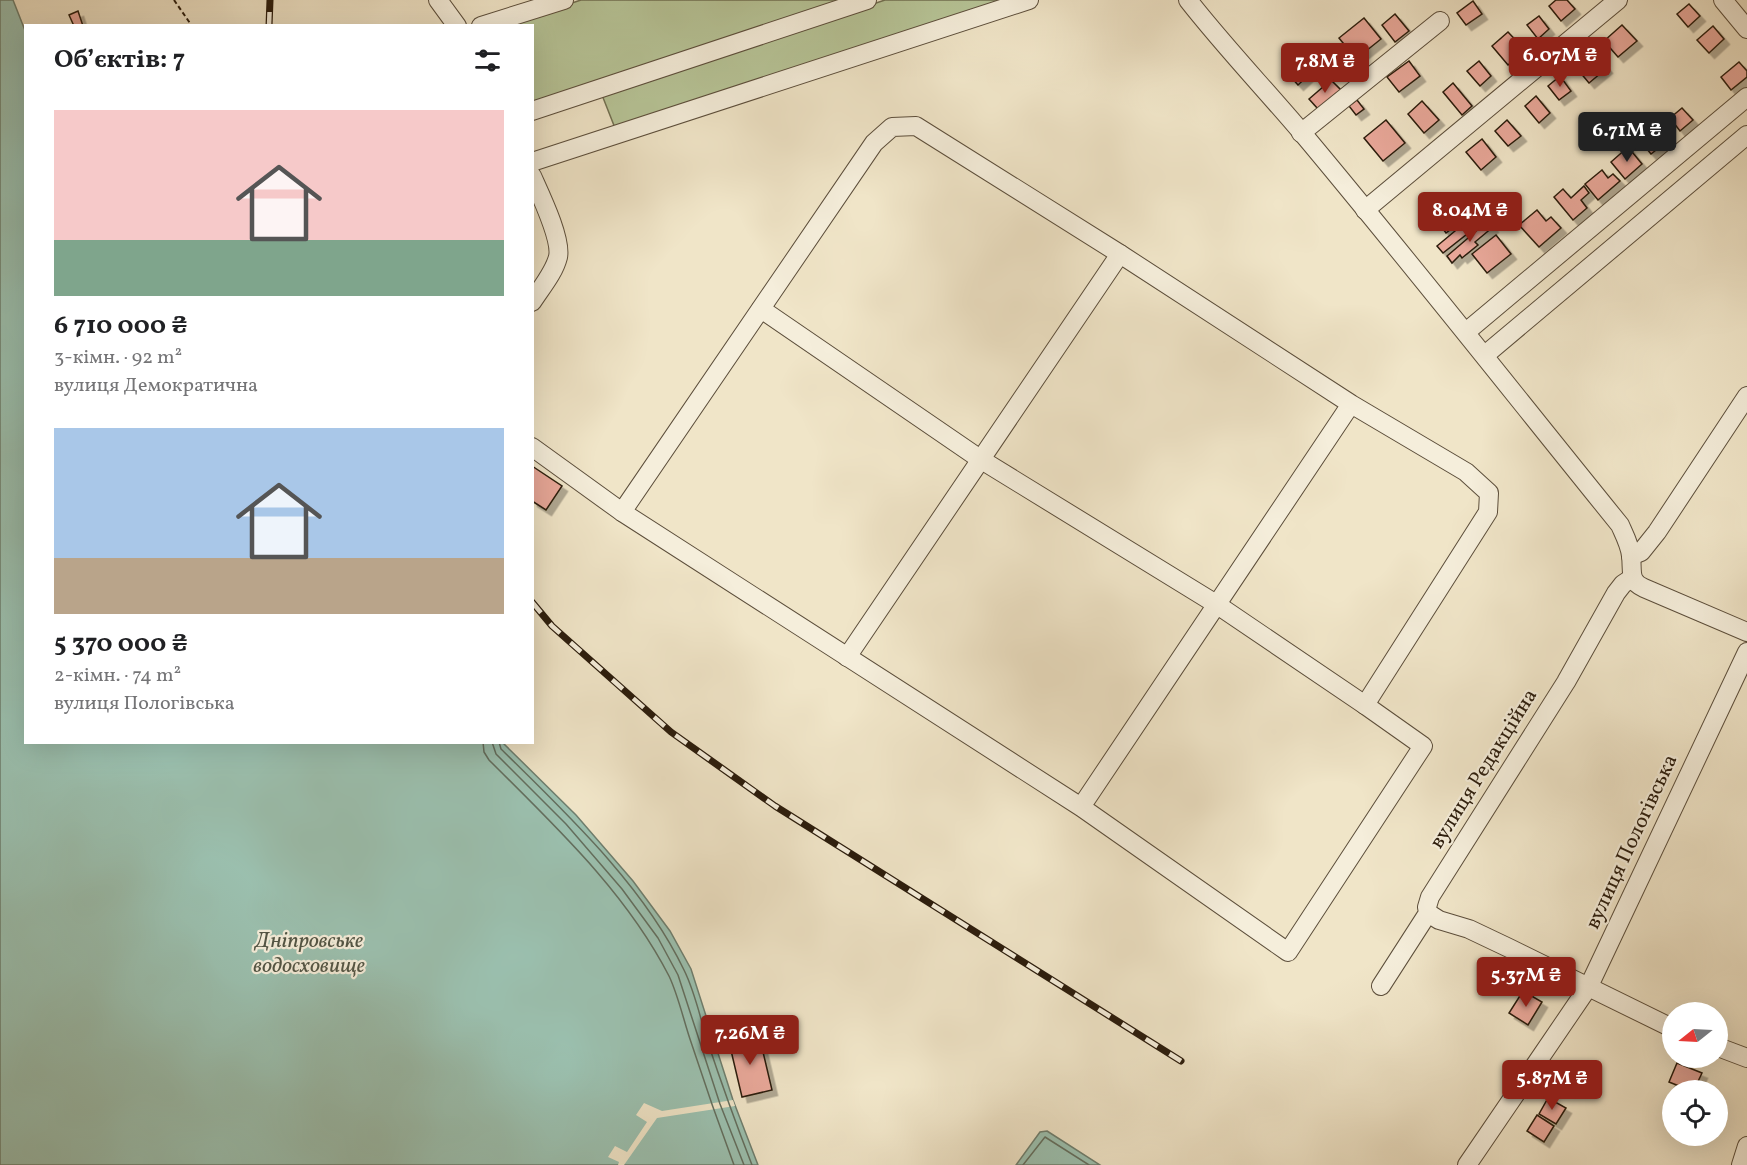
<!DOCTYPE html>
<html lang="uk">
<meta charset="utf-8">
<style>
body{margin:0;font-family:Vollkorn,serif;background:#f6f6f6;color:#202124;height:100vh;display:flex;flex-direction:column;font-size:22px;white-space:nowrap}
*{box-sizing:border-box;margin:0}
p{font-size:20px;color:#757577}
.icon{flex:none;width:33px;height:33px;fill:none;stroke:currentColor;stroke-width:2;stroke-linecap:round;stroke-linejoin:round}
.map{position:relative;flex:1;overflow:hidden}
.sheet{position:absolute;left:24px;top:24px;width:510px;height:720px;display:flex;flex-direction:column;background:#fff;border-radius:0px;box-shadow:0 6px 24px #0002}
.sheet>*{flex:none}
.needle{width:39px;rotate:252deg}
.tools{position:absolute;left:1662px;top:1002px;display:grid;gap:12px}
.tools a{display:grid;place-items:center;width:66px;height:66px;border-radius:50%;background:#fff;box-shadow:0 6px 24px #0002;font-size:30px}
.price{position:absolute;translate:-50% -51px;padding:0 14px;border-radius:6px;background:#8f2418;color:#fff;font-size:20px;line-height:39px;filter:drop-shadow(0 2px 3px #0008)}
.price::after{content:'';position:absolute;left:50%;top:36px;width:18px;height:14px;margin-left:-9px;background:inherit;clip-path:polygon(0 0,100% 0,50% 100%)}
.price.current{background:#222;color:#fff}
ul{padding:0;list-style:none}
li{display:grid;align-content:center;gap:12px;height:318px;padding:0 30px}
li span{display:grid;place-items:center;height:186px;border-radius:0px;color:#555}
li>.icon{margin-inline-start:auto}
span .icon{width:108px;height:108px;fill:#fffc;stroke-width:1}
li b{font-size:26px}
h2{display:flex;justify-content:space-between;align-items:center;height:72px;padding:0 30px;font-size:26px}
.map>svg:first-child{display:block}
.green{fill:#b7c598;stroke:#717052;stroke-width:1.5}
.water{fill:#9bc0af;stroke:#6e7e6e;stroke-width:1.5}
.pier{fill:#f0e5c8}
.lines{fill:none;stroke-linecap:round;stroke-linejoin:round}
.shore{stroke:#636e5e;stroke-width:1.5}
.building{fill:#e9a89a;stroke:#2b1c0c;stroke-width:1.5;filter:url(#shadow)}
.minor-casing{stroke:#5c4e3b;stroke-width:20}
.path{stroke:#2b1c0c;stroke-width:2;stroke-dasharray:4.5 3;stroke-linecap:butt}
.minor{stroke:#f5eedb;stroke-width:18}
.rail-casing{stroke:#2b1c0c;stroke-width:7}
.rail{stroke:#f5eedb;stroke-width:4.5;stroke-dasharray:14;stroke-linecap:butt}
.labels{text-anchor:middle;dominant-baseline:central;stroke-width:4.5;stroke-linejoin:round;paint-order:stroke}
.street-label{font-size:21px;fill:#2b1c0c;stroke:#f5eedb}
.water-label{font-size:22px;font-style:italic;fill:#525545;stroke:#f5eedb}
</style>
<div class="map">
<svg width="1747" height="1165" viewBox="0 0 1747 1165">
<defs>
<filter id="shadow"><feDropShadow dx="5.5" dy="5.5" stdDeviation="0" flood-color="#0004"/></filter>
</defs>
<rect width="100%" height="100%" fill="#f0e5c8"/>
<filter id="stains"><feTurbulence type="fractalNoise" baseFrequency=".00333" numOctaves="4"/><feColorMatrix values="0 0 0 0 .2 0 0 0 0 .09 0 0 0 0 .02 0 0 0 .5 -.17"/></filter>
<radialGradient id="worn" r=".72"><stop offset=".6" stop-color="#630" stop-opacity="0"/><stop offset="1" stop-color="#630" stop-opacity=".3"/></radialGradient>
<!-- green -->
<g class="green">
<polygon points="581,0 840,0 533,102 532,26 502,26"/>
<polygon points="885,0 1010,0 615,128 602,95"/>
</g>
<!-- water -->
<g class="water">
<polygon points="0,0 13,0 26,33 26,742 503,743 576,815 633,881 670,931 691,969 733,1100 758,1165 0,1165"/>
<polygon points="1047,1131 1100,1165 1016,1165 1040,1132"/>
</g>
<!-- pier -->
<polygon class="pier" points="733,1100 735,1106 657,1118 624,1165 618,1165 619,1162 608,1157 615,1146 627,1152 647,1122 636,1115 644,1103 662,1111"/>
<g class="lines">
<!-- shore -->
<g class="shore">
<path d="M483,742L484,752L489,760C555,826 626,892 669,976C679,997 684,1023 692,1045C705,1085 719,1125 734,1165"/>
<polyline points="492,742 496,754 566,824 622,889 658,938 678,975 720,1104 744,1165"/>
<path d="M499,742L501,749C567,814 644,886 684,970C695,992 700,1017 707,1040C721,1082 736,1124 752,1165"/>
<polyline points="1023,1165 1045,1137 1089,1165"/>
</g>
</g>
<!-- building -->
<g class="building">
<polygon points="1556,0 1567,0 1575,9 1561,21 1549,6"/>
<polygon points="1473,1 1482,14 1466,25 1457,13"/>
<polygon points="1689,4 1700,16 1688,27 1677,14"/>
<polygon points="78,11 83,26 74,26 69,15"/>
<polygon points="1395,14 1409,31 1395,42 1382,25"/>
<polygon points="1539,16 1549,29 1538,39 1527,25"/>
<polygon points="1364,18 1381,39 1356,59 1339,38"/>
<polygon points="1622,25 1637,41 1618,57 1604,41"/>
<polygon points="1713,26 1724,39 1709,53 1697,40"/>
<polygon points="1508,32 1525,50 1508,65 1492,46"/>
<polygon points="1591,49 1607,68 1589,83 1574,65"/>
<polygon points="1300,53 1314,70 1298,85 1283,68"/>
<polygon points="1409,61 1420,76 1399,92 1387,77"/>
<polygon points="1479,61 1491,76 1480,86 1467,71"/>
<polygon points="1739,62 1747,71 1747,77 1731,90 1721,77"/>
<polygon points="1560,76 1571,91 1559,100 1548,86"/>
<polygon points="1331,80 1341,90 1318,109 1309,99"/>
<polygon points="1453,83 1472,106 1462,115 1443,92"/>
<polygon points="1536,96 1550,113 1539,123 1525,106"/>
<polygon points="1357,100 1364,109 1356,115 1349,106"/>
<polygon points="1422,101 1439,120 1424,133 1408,114"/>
<polygon points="1682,108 1693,120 1680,131 1670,118"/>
<polygon points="1386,120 1405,143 1383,161 1364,138"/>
<polygon points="1507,120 1521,136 1508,146 1495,131"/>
<polygon points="1652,127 1665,143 1651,154 1638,138"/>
<polygon points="1482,139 1496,157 1481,170 1466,152"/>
<polygon points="1628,147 1642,164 1625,179 1611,162"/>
<polygon points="1602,170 1608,178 1613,174 1620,181 1598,200 1585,184"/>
<polygon points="1584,186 1589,193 1581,200 1587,208 1573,220 1554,197 1563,189 1571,198"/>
<polygon points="1454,198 1468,216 1446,233 1432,214"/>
<polygon points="1537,210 1546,221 1551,217 1561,228 1539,247 1519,225"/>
<polygon points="1488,221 1493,227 1475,242 1478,245 1462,258 1460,255 1452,263 1447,256"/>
<polygon points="1461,226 1467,234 1443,253 1437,246"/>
<polygon points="1496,235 1511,254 1487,273 1472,254"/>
<polygon points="532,466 562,486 546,510 532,501"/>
<polygon points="1523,991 1542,1002 1528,1025 1509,1013"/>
<polygon points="759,1035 772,1090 742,1097 729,1042"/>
<polygon points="1677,1063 1702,1073 1694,1090 1689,1090 1669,1082"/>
<polygon points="1548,1098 1566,1108 1556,1124 1539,1114"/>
<polygon points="1537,1115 1554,1126 1544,1142 1527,1131"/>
</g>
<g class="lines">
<defs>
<g id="minor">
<polyline points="438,0 457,26"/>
<path d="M1188,0C1224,46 1265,89 1303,134C1411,263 1514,394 1620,525C1624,534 1630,545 1631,556C1633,571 1628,581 1644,588L1747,632"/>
<polyline points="1723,0 1747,29"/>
<polyline points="481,26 564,0"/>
<polyline points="532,111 867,0"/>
<polyline points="1301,133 1440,21"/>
<polyline points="532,162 1029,0"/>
<path d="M532,176C540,194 562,239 558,257C554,273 541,288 532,302"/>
<polyline points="1365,210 1618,0"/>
<polyline points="761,309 980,459 1216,604 1365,705"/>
<polyline points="1466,332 1747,97"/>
<polyline points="1485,355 1747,135"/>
<polyline points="532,447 622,512"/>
<polyline points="1631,556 1641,552 1657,532 1747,396"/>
<polyline points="847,657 1120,254"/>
<polyline points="1081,807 1351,404 1120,254 916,126 892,127 874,143 622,512 1081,807 1288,952 1423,746 1365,705 1488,512 1489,493 1466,472 1351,404"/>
<polyline points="1428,913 1439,920 1469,929 1509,948 1672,1028"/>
<polyline points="1381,986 1428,913 1427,907 1430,897 1566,682 1616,593 1623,584 1632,578"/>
<polyline points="1718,1047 1747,1058"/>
<polyline points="1467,1165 1589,986 1747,652"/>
<polyline points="1741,1165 1747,1146"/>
</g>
</defs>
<!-- minor casing -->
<use href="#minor" class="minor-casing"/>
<!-- path -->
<polyline class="path" points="174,0 192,26"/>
<!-- minor -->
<use href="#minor" class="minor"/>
<defs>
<g id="rail">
<polyline points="269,26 270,0"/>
<polyline points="532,602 552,626 671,732 775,806 1181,1061"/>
</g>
</defs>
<!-- rail casing -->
<use href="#rail" class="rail-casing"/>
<!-- rail -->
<use href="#rail" class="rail"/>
</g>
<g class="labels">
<!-- street labels -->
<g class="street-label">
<text transform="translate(1484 769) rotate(-58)">вулиця Редакційна</text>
<text transform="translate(1632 842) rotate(-65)">вулиця Пологівська</text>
</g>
<!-- water labels -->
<g class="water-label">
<text x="309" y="941">Дніпровське<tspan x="309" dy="25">водосховище</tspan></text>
</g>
</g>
<rect width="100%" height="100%" filter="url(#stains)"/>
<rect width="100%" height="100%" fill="url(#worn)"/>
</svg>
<div class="tools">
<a><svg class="needle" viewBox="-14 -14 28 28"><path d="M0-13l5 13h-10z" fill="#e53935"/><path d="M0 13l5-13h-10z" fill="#757577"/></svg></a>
<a><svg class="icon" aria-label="locate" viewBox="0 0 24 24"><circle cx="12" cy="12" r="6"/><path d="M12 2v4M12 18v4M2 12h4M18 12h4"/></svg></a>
</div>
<b class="price" style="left:1560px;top:88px">6.07M ₴</b>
<b class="price" style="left:1325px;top:94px">7.8M ₴</b>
<b class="price current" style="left:1627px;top:163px">6.71M ₴</b>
<b class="price" style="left:1470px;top:243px">8.04M ₴</b>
<b class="price" style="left:1526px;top:1008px">5.37M ₴</b>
<b class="price" style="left:750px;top:1066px">7.26M ₴</b>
<b class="price" style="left:1552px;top:1111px">5.87M ₴</b>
<section class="sheet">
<h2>Об’єктів: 7<svg class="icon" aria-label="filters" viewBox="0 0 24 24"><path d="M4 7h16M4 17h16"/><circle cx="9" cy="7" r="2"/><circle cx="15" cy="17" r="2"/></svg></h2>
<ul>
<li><span style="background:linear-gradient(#f6c9c9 70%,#7fa58c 0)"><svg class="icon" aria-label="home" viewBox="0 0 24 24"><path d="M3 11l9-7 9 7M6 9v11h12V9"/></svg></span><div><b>6 710 000 ₴</b><p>3-кімн. · 92 m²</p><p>вулиця Демократична</p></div></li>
<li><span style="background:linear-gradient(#a9c7e8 70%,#b9a48a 0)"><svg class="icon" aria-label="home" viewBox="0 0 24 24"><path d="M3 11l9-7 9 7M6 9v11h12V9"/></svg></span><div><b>5 370 000 ₴</b><p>2-кімн. · 74 m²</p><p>вулиця Пологівська</p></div></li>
</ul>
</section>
</div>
